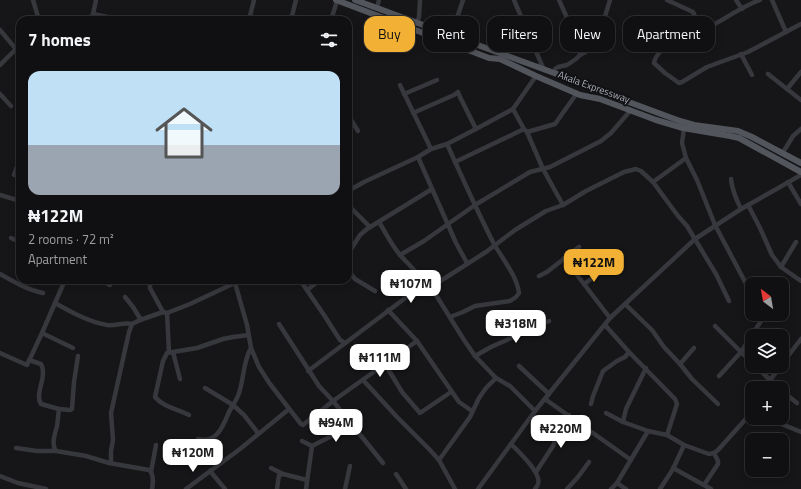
<!DOCTYPE html>
<meta charset="utf-8">
<style>
body{margin:0;font-family:"Titillium Web",sans-serif;background:#1e1e20;color:#f1f3f6;height:100vh;display:flex;flex-direction:column;font-size:15px;white-space:nowrap}
*{box-sizing:border-box;margin:0}
p{font-size:13px;color:#9c9d9f}
.icon{flex:none;width:22px;height:22px;fill:none;stroke:currentColor;stroke-width:2;stroke-linecap:round;stroke-linejoin:round}
.map{position:relative;flex:1;overflow:hidden}
.side{position:absolute;left:16px;top:16px;width:336px;height:268px;display:flex;flex-direction:column;background:#101012;border-radius:12px;box-shadow:0 2px 10px #0003,0 0 0 1px #303032}
.side>*{flex:none}
.guide{position:absolute;left:364px;top:16px;width:377px;height:36px;display:flex;gap:8px}
.needle{width:26px;rotate:329deg}
.controls{position:absolute;left:745px;top:277px;display:grid;gap:8px}
.controls a{display:grid;place-items:center;width:44px;height:44px;border-radius:8px;background:#101012;box-shadow:0 2px 10px #0003,0 0 0 1px #303032;font-size:20px}
.price{position:absolute;translate:-50% -34px;padding:0 9px;border-radius:8px;background:#fff;color:#222;font-size:13px;line-height:26px;filter:drop-shadow(0 1px 2px #0008)}
.price::after{content:'';position:absolute;left:50%;top:24px;width:12px;height:9px;margin-left:-6px;background:inherit;clip-path:polygon(0 0,100% 0,50% 100%)}
.price.on{background:#f2b134;color:#111}
ul{padding:0;list-style:none}
li{display:grid;align-content:center;gap:8px;height:212px;padding:0 12px}
li span{display:grid;place-items:center;height:124px;border-radius:12px;color:#555}
li>.icon{margin-inline-start:auto}
span .icon{width:72px;height:72px;fill:#fffc;stroke-width:1}
li b{font-size:17px}
h2{display:flex;justify-content:space-between;align-items:center;height:48px;padding:0 12px;font-size:17px}
.pill{padding:0 14px;border-radius:12px;background:#101012;box-shadow:0 2px 10px #0003,0 0 0 1px #303032;font-size:14px;line-height:36px}
.pill.on{background:#f2b134;color:#111}
.map>svg:first-child{display:block}
.lines{fill:none;stroke-linecap:round;stroke-linejoin:round}
.minor{stroke:#37383d;stroke-width:4.5}
.major{stroke:#53555c;stroke-width:6}
.labels{text-anchor:middle;dominant-baseline:central;stroke-width:4;stroke-linejoin:round;paint-order:stroke}
.street-label{font-size:10px;fill:#a8adb8;stroke:#111113}
</style>
<div class="map">
<svg width="801" height="489" viewBox="0 0 801 489">
<rect width="100%" height="100%" fill="#161618"/>
<g class="lines">
<!-- minor -->
<g class="minor">
<polyline points="33,0 39,20"/>
<polyline points="514,0 544,70"/>
<path d="M559,0C567,19 577,35 580,55"/>
<polyline points="667,0 693,12 702,31"/>
<polyline points="736,0 742,9"/>
<path d="M760,0C740,7 723,21 703,30C693,35 681,36 671,42C665,46 655,55 654,63L665,73L679,83L682,82L707,67L748,52L801,24"/>
<polyline points="772,0 786,32"/>
<polyline points="377,8 379,0"/>
<polyline points="93,14 122,20"/>
<polyline points="90,20 93,14 96,0"/>
<polyline points="249,20 254,0"/>
<polyline points="291,20 296,0"/>
<polyline points="331,20 337,1"/>
<polyline points="417,23 419,17 420,0"/>
<polyline points="0,30 20,54"/>
<polyline points="451,36 463,0"/>
<polyline points="741,54 752,75"/>
<polyline points="0,65 16,49"/>
<polyline points="554,73 555,69 558,67 567,65 576,59 580,55 591,49 593,47 602,26 610,0"/>
<polyline points="768,74 801,100"/>
<polyline points="400,85 431,149"/>
<polyline points="787,89 801,72"/>
<polyline points="0,94 11,106"/>
<polyline points="404,94 437,80"/>
<polyline points="513,109 536,76"/>
<polyline points="413,113 454,95 458,92 460,97 476,129"/>
<polyline points="348,115 358,131"/>
<polyline points="684,128 682,143 686,158"/>
<polyline points="527,132 555,124 577,93"/>
<path d="M447,144C462,177 477,211 494,244C502,258 517,276 519,293L516,297L510,301L475,306L463,312L450,317"/>
<polyline points="782,154 793,136 801,129"/>
<polyline points="418,157 456,243 467,263"/>
<polyline points="455,162 524,129"/>
<polyline points="14,175 20,158"/>
<path d="M731,179C732,190 736,199 741,209"/>
<polyline points="653,182 686,158 697,180 715,225 752,295"/>
<polyline points="788,182 801,204"/>
<polyline points="348,191 364,182 418,157 431,149 447,144 476,129 513,109 524,129 527,132 543,169 563,205"/>
<polyline points="0,195 20,201"/>
<polyline points="348,205 370,227"/>
<polyline points="748,205 760,228 772,255 781,267"/>
<path d="M379,222C386,233 392,246 401,256C410,266 418,272 425,285"/>
<polyline points="11,238 20,242"/>
<polyline points="796,242 781,267 801,281"/>
<polyline points="348,254 360,235 367,229 432,189"/>
<polyline points="400,255 424,241 475,205 530,172 550,167 601,141 611,133 630,111"/>
<polyline points="564,258 610,318"/>
<polyline points="348,270 355,279 375,291"/>
<path d="M0,274C14,282 28,290 43,293"/>
<polyline points="539,276 547,272 579,247"/>
<polyline points="100,280 110,285"/>
<polyline points="153,280 150,283 150,288 163,312"/>
<polyline points="300,280 324,315 340,340 345,343"/>
<polyline points="235,283 247,325 251,348 259,367 270,384 301,424 303,425 333,401 417,341"/>
<polyline points="584,284 614,263"/>
<polyline points="307,290 320,280"/>
<polyline points="125,297 133,307 141,320"/>
<path d="M55,303C71,312 89,322 107,325C116,326 124,322 132,324"/>
<polyline points="625,304 652,330 664,347 680,364 692,379 718,404"/>
<polyline points="388,310 417,341 459,402 472,411"/>
<polyline points="167,313 169,352"/>
<polyline points="279,324 319,386 333,401 383,463"/>
<polyline points="605,325 629,352 675,399 677,404 667,435"/>
<polyline points="715,326 752,363"/>
<polyline points="42,333 73,348"/>
<polyline points="173,352 180,379"/>
<polyline points="0,353 27,365 42,333 65,280"/>
<polyline points="475,356 491,347 549,321"/>
<path d="M29,360L41,364C48,377 34,393 41,404L59,409L70,410L72,409L74,382L78,356"/>
<polyline points="385,364 402,392 420,413 451,392"/>
<polyline points="680,364 694,348"/>
<polyline points="782,364 801,339"/>
<polyline points="519,366 549,394"/>
<polyline points="755,366 779,388"/>
<polyline points="646,368 626,409 623,422 648,431 667,435 684,445 709,454 714,453 718,450 752,412"/>
<path d="M308,371L416,290C422,286 425,283 431,287"/>
<polyline points="719,376 741,352 763,318 763,314"/>
<polyline points="363,380 397,417 429,449 439,460 455,489"/>
<polyline points="205,388 233,405 244,415 258,433"/>
<polyline points="769,388 770,380 781,366"/>
<polyline points="782,391 797,403"/>
<polyline points="545,399 631,460"/>
<polyline points="591,404 593,396 603,371 617,361 625,357 629,352"/>
<path d="M59,409C58,415 58,421 57,426C55,434 51,444 56,451L86,456L109,463L149,470L151,472"/>
<polyline points="535,411 510,386 496,378 475,356 464,340 431,287 486,252 515,230 546,211 563,205 586,191 624,172 636,169 641,171 653,182 678,216 687,226 716,274 729,301"/>
<polyline points="606,413 623,422"/>
<path d="M189,415C178,409 163,407 155,397L163,361L167,353L197,348L223,339L233,337L249,335"/>
<polyline points="764,418 774,421 801,432"/>
<path d="M198,439C217,444 223,426 229,412C232,406 237,400 239,393C244,379 243,361 251,348"/>
<polyline points="302,441 312,446"/>
<path d="M511,444C518,451 542,473 538,484C538,486 536,487 535,489"/>
<polyline points="312,446 353,425"/>
<polyline points="16,448 37,451 56,451"/>
<polyline points="439,460 470,417 479,398 486,388 496,378"/>
<polyline points="111,463 111,451 113,440 111,413 129,332 132,324 140,320 163,312 167,313 190,304 241,280"/>
<polyline points="271,468 283,474"/>
<polyline points="673,468 711,489"/>
<polyline points="210,471 225,489"/>
<polyline points="536,472 553,446 559,431 569,415"/>
<polyline points="396,474 406,489"/>
<polyline points="0,476 18,483 46,489"/>
<polyline points="617,483 626,489"/>
<polyline points="704,485 718,464 718,461 714,453"/>
<path d="M152,489C153,483 154,478 151,472L156,445"/>
<polyline points="186,489 240,449 289,409"/>
<polyline points="277,489 279,475 283,474 307,480"/>
<polyline points="306,489 312,446"/>
<polyline points="345,489 350,466"/>
<polyline points="478,489 535,411 610,318 695,239 741,209 773,191 801,175"/>
<polyline points="567,489 578,477 589,462"/>
<polyline points="611,489 617,483 648,431"/>
<polyline points="660,489 673,469 684,445"/>
</g>
<!-- major -->
<g class="major">
<polyline points="336,0 489,58 500,59 536,76 580,95 600,99 656,120 683,128 730,136 739,138 801,172"/>
<polyline points="355,0 565,77 599,91 680,121 694,125 738,131 752,137 801,163"/>
</g>
</g>
<g class="labels">
<!-- street labels -->
<g class="street-label">
<text transform="translate(594 87) rotate(20)">Akala Expressway</text>
</g>
</g>
</svg>
<div class="controls">
<a><svg class="needle" viewBox="-14 -14 28 28"><path d="M0-13l5 13h-10z" fill="#e53935"/><path d="M0 13l5-13h-10z" fill="#9c9d9f"/></svg></a>
<a><svg class="icon" aria-label="layers" viewBox="0 0 24 24"><path d="M12 4l9 5-9 5-9-5zM3 14l9 5 9-5"/></svg></a>
<a>+</a>
<a>−</a>
</div>
<b class="price on" style="left:594px;top:283px">₦122M</b>
<b class="price" style="left:411px;top:304px">₦107M</b>
<b class="price" style="left:516px;top:344px">₦318M</b>
<b class="price" style="left:380px;top:378px">₦111M</b>
<b class="price" style="left:336px;top:443px">₦94M</b>
<b class="price" style="left:561px;top:449px">₦220M</b>
<b class="price" style="left:193px;top:473px">₦120M</b>
<div class="guide">
<a class="pill on">Buy</a>
<a class="pill">Rent</a>
<a class="pill">Filters</a>
<a class="pill">New</a>
<a class="pill">Apartment</a>
</div>
<section class="side">
<h2>7 homes<svg class="icon" aria-label="filters" viewBox="0 0 24 24"><path d="M4 7h16M4 17h16"/><circle cx="9" cy="7" r="2"/><circle cx="15" cy="17" r="2"/></svg></h2>
<ul>
<li><span style="background:linear-gradient(#bfe0f5 60%,#9aa5b1 0)"><svg class="icon" aria-label="home" viewBox="0 0 24 24"><path d="M3 11l9-7 9 7M6 9v11h12V9"/></svg></span><div><b>₦122M</b><p>2 rooms · 72 m²</p><p>Apartment</p></div></li>
</ul>
</section>
</div>
